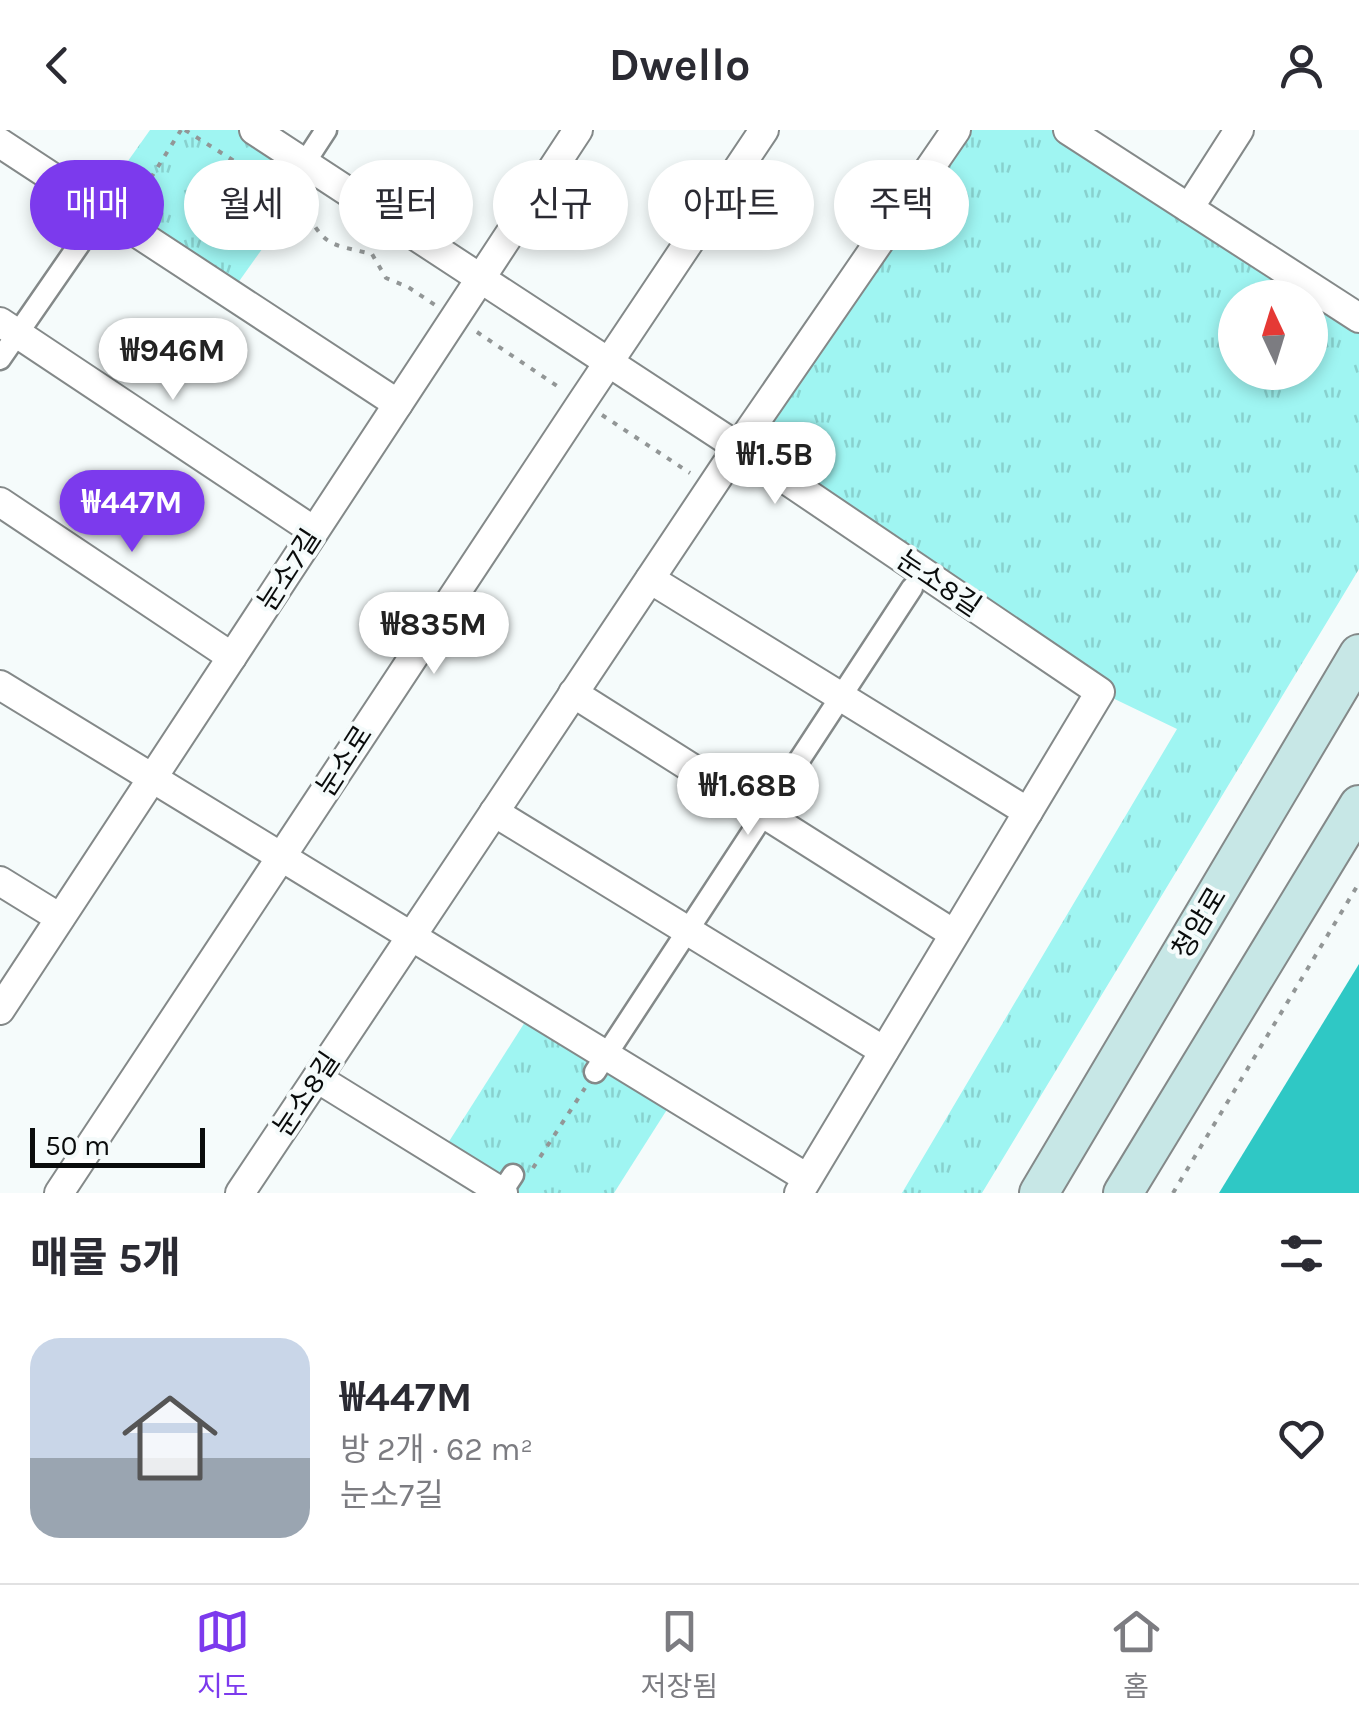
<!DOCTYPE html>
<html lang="ko">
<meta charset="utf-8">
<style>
body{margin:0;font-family:Karla,"Noto Sans KR",sans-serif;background:#f2f2f3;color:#2b2b33;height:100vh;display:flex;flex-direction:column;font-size:38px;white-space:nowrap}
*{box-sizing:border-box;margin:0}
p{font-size:32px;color:#7c7c81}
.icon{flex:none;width:55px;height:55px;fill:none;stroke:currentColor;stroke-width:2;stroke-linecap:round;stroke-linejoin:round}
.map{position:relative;height:1063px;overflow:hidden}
.panel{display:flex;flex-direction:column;background:#fff;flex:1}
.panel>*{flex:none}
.top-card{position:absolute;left:30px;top:30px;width:1300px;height:90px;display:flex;gap:20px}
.needle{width:65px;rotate:356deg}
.tools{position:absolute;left:1218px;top:150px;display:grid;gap:20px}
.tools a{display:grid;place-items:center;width:110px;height:110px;border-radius:50%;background:#fff;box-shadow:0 5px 15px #0003;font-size:50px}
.scale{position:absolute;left:30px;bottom:25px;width:175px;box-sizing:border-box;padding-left:10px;border:5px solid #0a0c0c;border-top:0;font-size:28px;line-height:35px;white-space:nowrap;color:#0a0c0c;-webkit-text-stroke:8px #f5fbfb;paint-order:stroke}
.price{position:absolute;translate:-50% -85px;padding:0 22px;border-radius:35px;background:#fff;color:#222;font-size:32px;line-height:65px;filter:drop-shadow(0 2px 5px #0008)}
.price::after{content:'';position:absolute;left:50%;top:60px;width:30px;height:22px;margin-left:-15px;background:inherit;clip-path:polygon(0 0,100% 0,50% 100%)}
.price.active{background:#7c3aed;color:#fff}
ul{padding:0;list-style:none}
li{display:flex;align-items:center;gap:30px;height:250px;padding:0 30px}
li span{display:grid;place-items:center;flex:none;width:280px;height:200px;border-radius:30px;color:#555}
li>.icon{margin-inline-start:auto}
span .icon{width:120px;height:120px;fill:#fffc;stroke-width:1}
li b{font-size:42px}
h2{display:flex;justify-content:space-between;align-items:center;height:120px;padding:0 30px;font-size:42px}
.chip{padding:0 35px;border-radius:45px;background:#fff;box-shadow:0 5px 15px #0003;font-size:35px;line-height:90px}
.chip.active{background:#7c3aed;color:#fff}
header{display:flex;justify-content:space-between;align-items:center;height:130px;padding:0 30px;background:#fff;font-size:45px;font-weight:700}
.tab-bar{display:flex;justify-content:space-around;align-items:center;height:140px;border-top:2px solid #e1e1e2;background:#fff;font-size:28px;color:#7c7c81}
.tab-bar a{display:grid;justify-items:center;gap:5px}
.tab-bar .active{color:#7c3aed}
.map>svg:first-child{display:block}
.park{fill:url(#park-tufts);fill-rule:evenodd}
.water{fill:#2fc8c5}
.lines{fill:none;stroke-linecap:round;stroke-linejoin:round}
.pedestrian-casing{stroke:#848989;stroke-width:25}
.minor-casing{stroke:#848989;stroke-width:32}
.secondary-casing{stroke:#848989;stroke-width:42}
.path{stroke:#929696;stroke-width:4;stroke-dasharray:5 8;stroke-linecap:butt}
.pedestrian{stroke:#fff;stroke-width:20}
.minor{stroke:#fff;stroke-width:28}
.secondary{stroke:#c7e7e6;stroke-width:38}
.labels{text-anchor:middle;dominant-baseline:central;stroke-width:8;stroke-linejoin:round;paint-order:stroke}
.street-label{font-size:28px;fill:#0a0c0c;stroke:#f5fbfb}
</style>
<header><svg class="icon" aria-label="back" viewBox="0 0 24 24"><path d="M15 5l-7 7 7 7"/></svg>Dwello<svg class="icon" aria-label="person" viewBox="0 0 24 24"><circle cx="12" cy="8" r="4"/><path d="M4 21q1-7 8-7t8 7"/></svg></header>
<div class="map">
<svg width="1359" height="1063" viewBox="0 0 1359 1063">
<defs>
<pattern id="park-tufts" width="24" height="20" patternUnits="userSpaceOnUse" patternTransform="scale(2.5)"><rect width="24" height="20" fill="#9ff5f2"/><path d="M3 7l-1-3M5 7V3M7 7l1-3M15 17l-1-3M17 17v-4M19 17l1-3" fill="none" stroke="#88d1ce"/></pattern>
</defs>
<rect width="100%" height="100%" fill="#f5fbfb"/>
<!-- park -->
<g class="park">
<polygon points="150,0 253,0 317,42 230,164 96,76"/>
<path d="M956,0H1068L1359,188V439L982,1063H902L1177,599L1100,562L738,317ZM1235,168H1310V242H1235Z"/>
<polygon points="532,881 675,967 614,1063 504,1063 441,1024"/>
</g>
<!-- water -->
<polygon class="water" points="1359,834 1359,1063 1219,1063"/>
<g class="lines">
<defs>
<g id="pedestrian">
<polyline points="285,63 326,0"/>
<polyline points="0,229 112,67"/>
<polyline points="595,942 912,458"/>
<polyline points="501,1063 513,1045"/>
</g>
<g id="minor">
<polyline points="254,0 738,317 956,0"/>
<polyline points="1068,0 1359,188"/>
<polyline points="0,13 398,274"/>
<polyline points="1189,78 1239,0"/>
<polyline points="0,192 314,401"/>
<polyline points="0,372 232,527"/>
<polyline points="650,449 1028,682"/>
<polyline points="0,555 807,1048"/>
<polyline points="573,563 954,804"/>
<polyline points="494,682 884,921"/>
<polyline points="0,751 60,788"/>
<polyline points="0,880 578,0"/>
<polyline points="317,948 503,1063"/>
<polyline points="59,1063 582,272 764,0"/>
<polyline points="240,1063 738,317 1100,562 799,1063"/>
</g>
<g id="secondary">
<polyline points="1039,1063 1359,524"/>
<polyline points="1123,1063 1359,675"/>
</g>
</defs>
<!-- pedestrian casing -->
<use href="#pedestrian" class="pedestrian-casing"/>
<!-- minor casing -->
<use href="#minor" class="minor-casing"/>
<!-- secondary casing -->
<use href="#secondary" class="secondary-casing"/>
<!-- path -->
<g class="path">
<polyline points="185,0 266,51"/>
<polyline points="137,70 181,0"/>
<path d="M302,75C326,117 326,113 372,124L386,148L408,157L435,175"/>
<polyline points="477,202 560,258"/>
<polyline points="602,285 690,343"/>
<polyline points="533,1038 585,958"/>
<polyline points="1173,1063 1359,753"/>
</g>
<!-- pedestrian -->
<use href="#pedestrian" class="pedestrian"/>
<!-- minor -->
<use href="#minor" class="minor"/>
<!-- secondary -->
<use href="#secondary" class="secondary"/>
</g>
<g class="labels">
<!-- street labels -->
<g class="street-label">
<text transform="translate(289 440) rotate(-57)">눈소7길</text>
<text transform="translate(939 453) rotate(34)">눈소8길</text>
<text transform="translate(344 631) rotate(-57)">눈소로</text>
<text transform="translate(1199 793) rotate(-59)">청암로</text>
<text transform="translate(306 964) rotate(-56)">눈소8길</text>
</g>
</g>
</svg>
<div class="tools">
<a><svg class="needle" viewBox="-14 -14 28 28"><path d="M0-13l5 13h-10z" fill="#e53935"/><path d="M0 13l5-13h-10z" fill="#7c7c81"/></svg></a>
</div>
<div class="scale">50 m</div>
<b class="price" style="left:173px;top:273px">₩946M</b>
<b class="price" style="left:775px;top:377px">₩1.5B</b>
<b class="price active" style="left:132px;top:425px">₩447M</b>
<b class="price" style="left:434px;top:547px">₩835M</b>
<b class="price" style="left:748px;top:708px">₩1.68B</b>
<div class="top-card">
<a class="chip active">매매</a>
<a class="chip">월세</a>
<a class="chip">필터</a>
<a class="chip">신규</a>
<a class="chip">아파트</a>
<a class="chip">주택</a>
</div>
</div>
<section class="panel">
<h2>매물 5개<svg class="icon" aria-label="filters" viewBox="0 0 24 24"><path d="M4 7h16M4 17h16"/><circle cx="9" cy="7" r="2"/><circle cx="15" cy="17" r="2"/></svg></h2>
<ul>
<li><span style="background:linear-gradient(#c9d6e8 60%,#9aa5b1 0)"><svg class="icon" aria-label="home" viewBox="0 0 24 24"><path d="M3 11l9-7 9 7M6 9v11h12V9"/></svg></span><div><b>₩447M</b><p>방 2개 · 62 m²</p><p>눈소7길</p></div><svg class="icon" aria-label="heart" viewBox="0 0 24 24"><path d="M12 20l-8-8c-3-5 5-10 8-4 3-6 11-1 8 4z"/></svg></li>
</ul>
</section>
<nav class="tab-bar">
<a class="active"><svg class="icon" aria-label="map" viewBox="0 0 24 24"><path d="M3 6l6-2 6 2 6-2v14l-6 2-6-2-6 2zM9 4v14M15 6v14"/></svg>지도</a>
<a><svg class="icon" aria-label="saved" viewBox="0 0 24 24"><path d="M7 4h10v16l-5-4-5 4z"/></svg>저장됨</a>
<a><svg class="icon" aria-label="home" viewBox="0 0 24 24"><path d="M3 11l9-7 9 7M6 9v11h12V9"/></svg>홈</a>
</nav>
